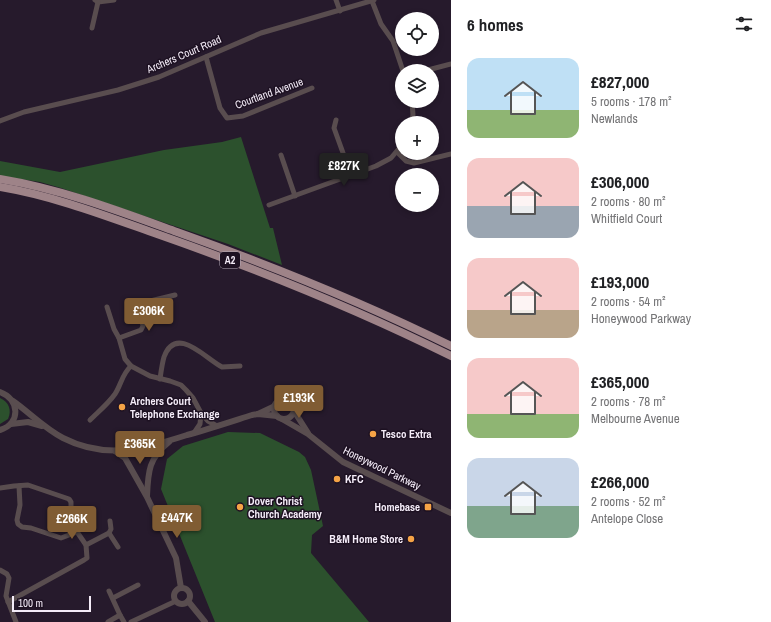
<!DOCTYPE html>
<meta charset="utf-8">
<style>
body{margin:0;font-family:"Archivo Narrow",sans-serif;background:#f2f2f2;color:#202124;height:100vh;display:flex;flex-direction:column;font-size:15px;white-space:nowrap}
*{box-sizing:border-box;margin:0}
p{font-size:13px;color:#757577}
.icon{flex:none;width:22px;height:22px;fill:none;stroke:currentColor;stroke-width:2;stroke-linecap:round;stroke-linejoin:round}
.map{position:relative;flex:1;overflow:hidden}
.drawer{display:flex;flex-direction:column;background:#fff;width:320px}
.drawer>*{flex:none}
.tools{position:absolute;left:395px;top:12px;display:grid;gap:8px}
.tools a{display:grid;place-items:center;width:44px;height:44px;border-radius:50%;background:#fff;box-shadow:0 2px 6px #0003;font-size:20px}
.scale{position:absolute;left:12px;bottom:10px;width:79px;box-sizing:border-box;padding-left:4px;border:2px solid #f4ecf8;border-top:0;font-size:11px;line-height:14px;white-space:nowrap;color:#f4ecf8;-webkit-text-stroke:3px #1d1122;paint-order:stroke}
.price{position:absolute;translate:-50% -34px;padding:0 9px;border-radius:4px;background:#805c33;color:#fff;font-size:13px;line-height:26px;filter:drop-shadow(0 1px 2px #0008)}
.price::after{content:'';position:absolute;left:50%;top:24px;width:12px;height:9px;margin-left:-6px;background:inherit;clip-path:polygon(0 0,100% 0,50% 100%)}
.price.active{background:#222;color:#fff}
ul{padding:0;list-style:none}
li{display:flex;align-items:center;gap:12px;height:100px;padding:0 16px}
li span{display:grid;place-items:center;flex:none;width:112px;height:80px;border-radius:12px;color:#555}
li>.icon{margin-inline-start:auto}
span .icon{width:48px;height:48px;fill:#fffc;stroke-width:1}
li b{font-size:17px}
h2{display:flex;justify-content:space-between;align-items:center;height:48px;padding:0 16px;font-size:17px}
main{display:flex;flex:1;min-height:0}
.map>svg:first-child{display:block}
.green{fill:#2c512d}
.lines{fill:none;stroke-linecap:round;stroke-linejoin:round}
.minor{stroke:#594d4f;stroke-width:5}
.tertiary{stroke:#594d4f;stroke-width:6}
.trunk{stroke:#9e8388;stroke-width:8}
.poi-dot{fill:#f5a346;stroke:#1d1122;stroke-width:1.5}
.labels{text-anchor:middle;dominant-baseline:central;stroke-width:3;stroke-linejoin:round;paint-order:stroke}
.shield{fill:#1d1122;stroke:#b4aab8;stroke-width:1}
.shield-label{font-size:10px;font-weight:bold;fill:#f4ecf8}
.street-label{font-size:11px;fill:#f4ecf8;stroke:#1d1122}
.poi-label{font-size:11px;font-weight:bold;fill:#f4ecf8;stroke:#1d1122;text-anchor:start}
</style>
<main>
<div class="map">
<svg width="451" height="622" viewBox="0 0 451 622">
<rect width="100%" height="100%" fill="#261a2c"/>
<!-- green -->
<g class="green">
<polygon points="241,137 270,228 273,228 282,265 228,244 61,188 40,182 0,176 0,161 60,172 164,150 222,142"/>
<path d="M0,398C9,402 12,410 8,419L0,424Z"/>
<polygon points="228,432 260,433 299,452 305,457 311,470 323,526 312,535 311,553 369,622 215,622 161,489 167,459 183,446"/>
</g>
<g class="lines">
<!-- minor -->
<g class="minor">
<polyline points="95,0 98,2 114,0"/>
<polyline points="336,0 340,11"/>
<polyline points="372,1 381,24 393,41 403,71"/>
<polyline points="92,28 98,2"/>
<polyline points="206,57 220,108 227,118 243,116 312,88"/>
<polyline points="424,71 451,64"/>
<polyline points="336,120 334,128 351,175"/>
<polyline points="0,121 24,112 118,90 159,77 261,33 374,0"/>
<polyline points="411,123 413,115 412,101"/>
<polyline points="397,152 406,161 414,163 451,154"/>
<polyline points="281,155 295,196"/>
<polyline points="269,205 376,166 391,158 402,145"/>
<polyline points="107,307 114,329 119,338 125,359 131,366 150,376 170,381 181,385 186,390 193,398 201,413 208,421 217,426"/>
<polyline points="119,338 141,330 143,326 138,304 175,295"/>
<path d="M160,379C161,372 162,364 164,357C176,324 206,359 222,367L240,366"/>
<path d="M90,420C98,412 108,404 115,394C121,385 122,374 131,366"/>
<polyline points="194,433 200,424 201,413"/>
<polyline points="19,486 20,505 17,520 18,524 22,527 31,528 61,538 77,532"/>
<polyline points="0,488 14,486 28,485 69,499 71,502 71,520 73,526 86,545 87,558 84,560 8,602"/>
<polyline points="110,521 111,529 109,533 118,547"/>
<polyline points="86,545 109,533"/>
<polyline points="0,570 7,574 9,578 6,596 16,622"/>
<polyline points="109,591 120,615"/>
<polyline points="113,598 138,585"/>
<polyline points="108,622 120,615 124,622"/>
<polyline points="131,622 176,601"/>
</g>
<!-- tertiary -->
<g class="tertiary">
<path d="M0,392C20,399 21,424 0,430"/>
<circle cx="284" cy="409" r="10"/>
<path d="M13,401C30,413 44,428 63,438C106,460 144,449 187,435C209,429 230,422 252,415L258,414L277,416"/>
<polyline points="294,411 308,433"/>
<polyline points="258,414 275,406"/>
<polyline points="282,419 308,434 343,462 451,513"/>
<polyline points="11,424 28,422 42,426"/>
<polyline points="115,451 125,458 147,497 176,558 181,588"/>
<path d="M147,496C148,471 149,458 169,442"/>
<circle cx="182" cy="596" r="8"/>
<polyline points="188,601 205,622"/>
</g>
<!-- trunk -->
<g class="trunk">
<path d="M0,179C61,189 119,211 177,232C270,265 362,302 451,346"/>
<path d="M0,187C54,196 106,216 157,234C257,269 356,309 451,356"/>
</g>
</g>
<!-- markers -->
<g class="poi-dot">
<circle cx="122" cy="407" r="4"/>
<circle cx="373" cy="434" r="4"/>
<circle cx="337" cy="479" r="4"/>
<circle cx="240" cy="507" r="4"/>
<rect x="424" y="503" width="8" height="8" rx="2"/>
<circle cx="411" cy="539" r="4"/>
</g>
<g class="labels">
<!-- shield labels -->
<rect class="shield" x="220" y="252" width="20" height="16" rx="3"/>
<g class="shield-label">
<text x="230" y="260">A2</text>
</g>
<!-- street labels -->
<g class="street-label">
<text transform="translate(184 54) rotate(-23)">Archers Court Road</text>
<text transform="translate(269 93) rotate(-20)">Courtland Avenue</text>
<text transform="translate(382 468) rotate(26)">Honeywood Parkway</text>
</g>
<!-- poi labels -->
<g class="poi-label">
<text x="130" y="401">Archers Court<tspan x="130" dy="13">Telephone Exchange</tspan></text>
<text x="381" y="434">Tesco Extra</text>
<text x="345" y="479">KFC</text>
<text x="248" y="501">Dover Christ<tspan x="248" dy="13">Church Academy</tspan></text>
<text x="420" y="507" text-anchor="end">Homebase</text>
<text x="403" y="539" text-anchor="end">B&amp;M Home Store</text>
</g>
</g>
</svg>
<div class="tools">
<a><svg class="icon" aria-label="locate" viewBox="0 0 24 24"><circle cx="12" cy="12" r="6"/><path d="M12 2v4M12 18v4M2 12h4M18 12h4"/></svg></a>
<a><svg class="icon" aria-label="layers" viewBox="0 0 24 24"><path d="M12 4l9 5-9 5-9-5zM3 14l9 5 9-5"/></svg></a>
<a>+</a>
<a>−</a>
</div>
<div class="scale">100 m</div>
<b class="price active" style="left:344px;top:187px">£827K</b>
<b class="price" style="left:149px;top:332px">£306K</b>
<b class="price" style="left:299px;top:419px">£193K</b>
<b class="price" style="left:140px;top:465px">£365K</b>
<b class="price" style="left:177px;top:539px">£447K</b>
<b class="price" style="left:72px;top:540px">£266K</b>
</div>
<section class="drawer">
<h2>6 homes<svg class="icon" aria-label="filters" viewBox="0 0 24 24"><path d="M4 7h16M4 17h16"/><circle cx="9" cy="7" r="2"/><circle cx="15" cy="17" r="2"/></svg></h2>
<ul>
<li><span style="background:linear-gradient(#bfe0f5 65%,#8fb573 0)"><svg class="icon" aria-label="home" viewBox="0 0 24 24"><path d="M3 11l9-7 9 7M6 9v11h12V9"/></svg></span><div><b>£827,000</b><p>5 rooms · 178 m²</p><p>Newlands</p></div></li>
<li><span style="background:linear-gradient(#f6c9c9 60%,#9aa5b1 0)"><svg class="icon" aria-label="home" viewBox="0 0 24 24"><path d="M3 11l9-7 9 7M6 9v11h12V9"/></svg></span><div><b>£306,000</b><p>2 rooms · 80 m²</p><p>Whitfield Court</p></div></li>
<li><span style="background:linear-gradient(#f6c9c9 65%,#b9a48a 0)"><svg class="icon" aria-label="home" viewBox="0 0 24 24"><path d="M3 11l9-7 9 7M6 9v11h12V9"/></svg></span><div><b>£193,000</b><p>2 rooms · 54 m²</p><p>Honeywood Parkway</p></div></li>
<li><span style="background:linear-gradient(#f6c9c9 70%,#8fb573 0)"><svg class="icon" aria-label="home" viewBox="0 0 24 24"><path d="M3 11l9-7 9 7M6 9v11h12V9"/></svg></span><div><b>£365,000</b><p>2 rooms · 78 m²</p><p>Melbourne Avenue</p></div></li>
<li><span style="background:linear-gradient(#c9d6e8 60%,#7fa58c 0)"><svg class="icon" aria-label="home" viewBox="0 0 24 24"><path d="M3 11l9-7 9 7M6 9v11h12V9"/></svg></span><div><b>£266,000</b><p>2 rooms · 52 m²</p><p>Antelope Close</p></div></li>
</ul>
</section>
</main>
